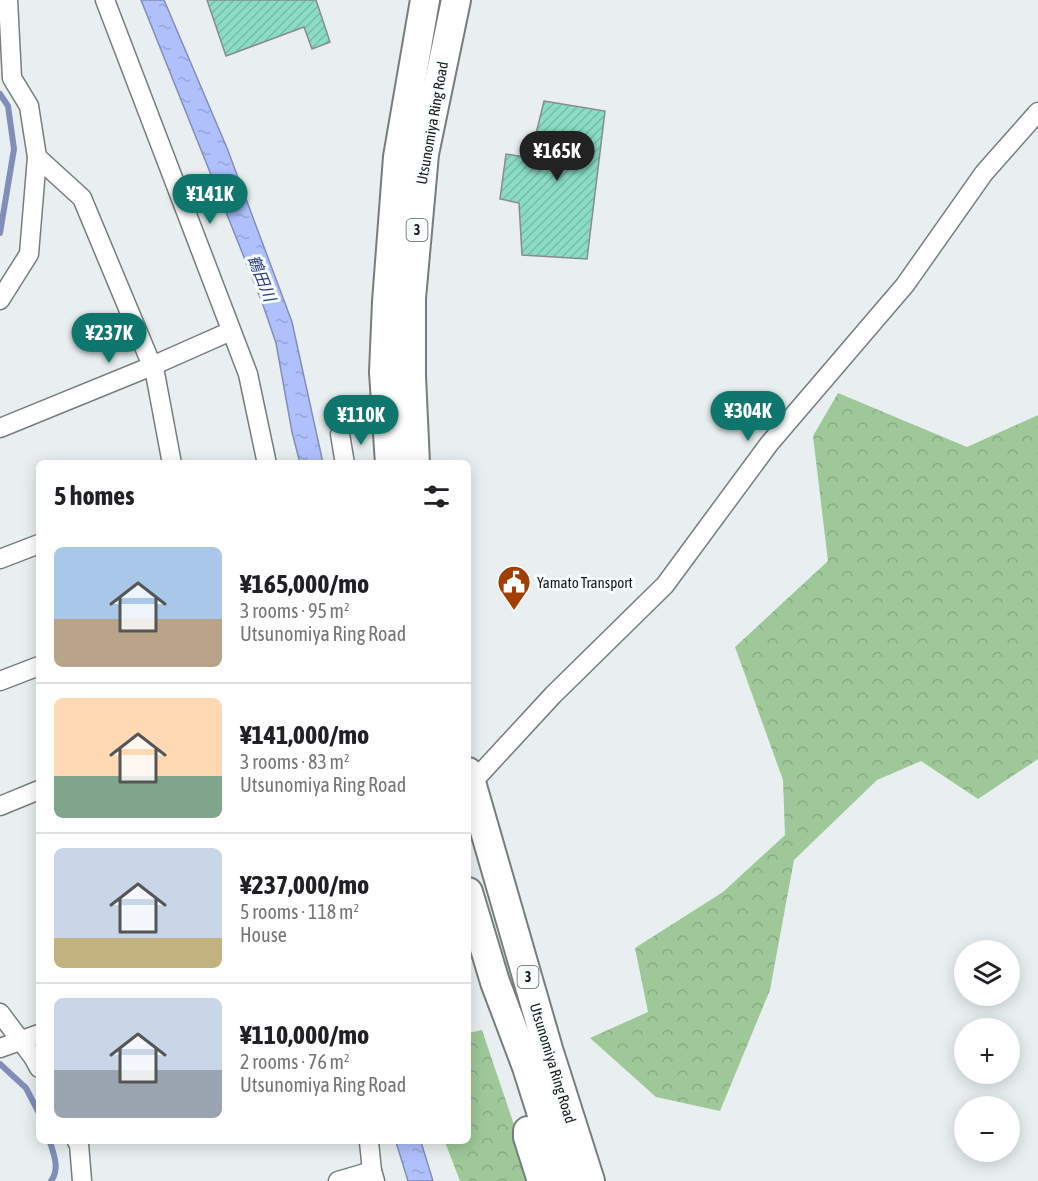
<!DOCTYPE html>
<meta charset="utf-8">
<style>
body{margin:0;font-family:"Asap Condensed","Noto Sans JP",sans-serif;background:#f6f6f6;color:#202124;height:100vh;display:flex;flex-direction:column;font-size:22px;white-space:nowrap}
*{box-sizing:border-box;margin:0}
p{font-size:20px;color:#757577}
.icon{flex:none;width:33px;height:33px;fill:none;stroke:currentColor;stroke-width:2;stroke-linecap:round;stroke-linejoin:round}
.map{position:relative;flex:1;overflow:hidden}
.drawer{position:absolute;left:36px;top:460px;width:435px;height:684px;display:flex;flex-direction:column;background:#fff;border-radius:9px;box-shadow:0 3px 15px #0003}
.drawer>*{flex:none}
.buttons{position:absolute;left:954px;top:940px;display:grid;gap:12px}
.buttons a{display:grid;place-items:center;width:66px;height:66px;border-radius:50%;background:#fff;box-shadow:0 3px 15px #0003;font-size:30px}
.price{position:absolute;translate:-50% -51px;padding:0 14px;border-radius:21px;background:#0f766e;color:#fff;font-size:20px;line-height:39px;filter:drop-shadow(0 2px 3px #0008)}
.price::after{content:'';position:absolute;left:50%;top:36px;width:18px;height:14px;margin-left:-9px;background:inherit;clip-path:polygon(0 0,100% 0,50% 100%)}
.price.on{background:#222;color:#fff}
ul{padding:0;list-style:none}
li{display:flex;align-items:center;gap:18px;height:150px;padding:0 18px}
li+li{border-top:2px solid #e0e0e0}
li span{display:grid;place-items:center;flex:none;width:168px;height:120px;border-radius:9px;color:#555}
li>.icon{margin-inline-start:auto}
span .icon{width:72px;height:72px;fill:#fffc;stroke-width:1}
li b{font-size:26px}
h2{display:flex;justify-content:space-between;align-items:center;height:72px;padding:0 18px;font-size:26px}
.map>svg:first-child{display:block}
.forest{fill:url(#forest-crowns)}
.water{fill:url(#water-ripples);stroke:#828eb8;stroke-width:1.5}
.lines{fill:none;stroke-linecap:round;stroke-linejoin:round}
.stream{stroke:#828eb8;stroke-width:6}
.building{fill:url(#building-hatch);stroke:#878c8a;stroke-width:1.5}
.minor-casing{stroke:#777d7d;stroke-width:21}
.primary-casing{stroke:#777d7d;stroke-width:32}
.minor{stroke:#fff;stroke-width:18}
.primary{stroke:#fff;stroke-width:28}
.labels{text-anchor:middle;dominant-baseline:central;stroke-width:6;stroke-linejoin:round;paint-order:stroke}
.shield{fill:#f7fcfd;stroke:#5b5e5e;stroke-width:1.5}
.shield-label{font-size:14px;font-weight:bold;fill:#181a1a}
.street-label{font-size:15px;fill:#181a1a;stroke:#f7fcfd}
.poi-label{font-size:15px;fill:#181a1a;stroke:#f7fcfd;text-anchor:start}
.water-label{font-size:16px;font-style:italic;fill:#2f3b80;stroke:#f7fcfd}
</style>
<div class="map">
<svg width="1038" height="1181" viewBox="0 0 1038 1181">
<defs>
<pattern id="forest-crowns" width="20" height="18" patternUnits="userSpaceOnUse" patternTransform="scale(1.5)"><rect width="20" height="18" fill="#9ec898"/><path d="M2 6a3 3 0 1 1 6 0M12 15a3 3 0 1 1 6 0" fill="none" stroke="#87ab82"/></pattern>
<pattern id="water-ripples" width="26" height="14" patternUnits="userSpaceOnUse" patternTransform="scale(1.5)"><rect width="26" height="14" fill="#afc0fc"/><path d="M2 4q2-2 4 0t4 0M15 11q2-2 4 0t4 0" fill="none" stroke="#96a4d7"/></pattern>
<pattern id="building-hatch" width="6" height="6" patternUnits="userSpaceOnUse" patternTransform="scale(1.5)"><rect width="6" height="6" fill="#8adcc4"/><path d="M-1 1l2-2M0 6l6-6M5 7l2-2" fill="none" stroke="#76bca8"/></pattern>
</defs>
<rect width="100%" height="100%" fill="#e9eff0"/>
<!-- forest -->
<g class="forest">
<polygon points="838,393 967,447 1038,415 1038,759 978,799 921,761 877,780 794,860 770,990 720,1111 656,1097 590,1038 648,1012 635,948 723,892 785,835 783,780 735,647 828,561 813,436"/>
<polygon points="482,1030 533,1181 460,1181 445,1142 468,1142 468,1033"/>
</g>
<!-- water -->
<g class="water">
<polygon points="141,0 164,0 227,148 292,322 323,463 300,463 292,432 276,343 262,302"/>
<polygon points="396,1142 421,1142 433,1181 408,1181"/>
</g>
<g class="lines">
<!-- stream -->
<g class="stream">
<polyline points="0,94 8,106 14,149 0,233"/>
<polyline points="0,1064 26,1088 39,1113"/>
<path d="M50,1142C54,1155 60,1169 51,1181"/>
</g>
</g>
<!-- building -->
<g class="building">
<polygon points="207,0 316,0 330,42 312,49 304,27 226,56"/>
<polygon points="544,101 605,111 587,259 522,255 519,203 500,199 506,154 530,158"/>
</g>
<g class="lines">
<defs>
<g id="minor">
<polyline points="105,0 248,374 267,464"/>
<polyline points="37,157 82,198 155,373 172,464"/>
<polyline points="0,300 29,254 37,157 29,106 12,78 8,0"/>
<polyline points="0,428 152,366 231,331"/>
<polyline points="340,434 345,464"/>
<polyline points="0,559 39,544"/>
<polyline points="0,681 39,666"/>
<polyline points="468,787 553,695 665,585 769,444 905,285 984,173 1038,112"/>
<polyline points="0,806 39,790"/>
<polyline points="0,1013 33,1057 39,1068"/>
<polyline points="0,1048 39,1034"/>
<polyline points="77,1142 79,1144 82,1181"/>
<polyline points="369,1142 372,1171 375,1181"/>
<polyline points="338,1181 372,1171"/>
</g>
<g id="primary">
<polyline points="390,464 384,372 387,302 398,157 425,0"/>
<polyline points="415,464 411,376 411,298 424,154 456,0"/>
<polyline points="468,772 548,1049 590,1181"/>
<polyline points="468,892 495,982 527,1067 563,1181"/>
<polyline points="528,1131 528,1137 542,1181"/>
</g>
</defs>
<!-- minor casing -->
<use href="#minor" class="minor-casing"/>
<!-- primary casing -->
<use href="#primary" class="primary-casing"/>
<!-- minor -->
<use href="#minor" class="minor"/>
<!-- primary -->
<use href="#primary" class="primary"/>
</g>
<!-- icons -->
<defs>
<symbol id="civic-pin" viewBox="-11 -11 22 30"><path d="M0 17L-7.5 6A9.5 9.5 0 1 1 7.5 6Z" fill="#a13e02" stroke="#f7fcfd"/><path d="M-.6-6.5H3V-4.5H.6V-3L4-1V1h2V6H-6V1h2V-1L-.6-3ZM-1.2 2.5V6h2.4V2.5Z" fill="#fff"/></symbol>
</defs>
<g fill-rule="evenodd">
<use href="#civic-pin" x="495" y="563" width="38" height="52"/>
</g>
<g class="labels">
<!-- shield labels -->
<g class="shield">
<rect x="406.5" y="219" width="21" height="22" rx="4.5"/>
<rect x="517.5" y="966" width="21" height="22" rx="4.5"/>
</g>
<g class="shield-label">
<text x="417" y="230">3</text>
<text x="528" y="977">3</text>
</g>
<!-- street labels -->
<g class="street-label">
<text transform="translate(432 123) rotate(-80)">Utsunomiya Ring Road</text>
<text transform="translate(553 1063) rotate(73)">Utsunomiya Ring Road</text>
</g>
<!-- poi labels -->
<g class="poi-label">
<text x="537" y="582">Yamato Transport</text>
</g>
<!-- water labels -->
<g class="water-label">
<text transform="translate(262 278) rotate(68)">鶴田川</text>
</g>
</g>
</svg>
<div class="buttons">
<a><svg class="icon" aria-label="layers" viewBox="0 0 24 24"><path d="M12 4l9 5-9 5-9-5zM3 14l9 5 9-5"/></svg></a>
<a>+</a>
<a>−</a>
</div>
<b class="price on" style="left:557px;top:182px">¥165K</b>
<b class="price" style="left:210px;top:225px">¥141K</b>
<b class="price" style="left:109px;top:364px">¥237K</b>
<b class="price" style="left:748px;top:442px">¥304K</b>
<b class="price" style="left:361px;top:446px">¥110K</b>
<section class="drawer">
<h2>5 homes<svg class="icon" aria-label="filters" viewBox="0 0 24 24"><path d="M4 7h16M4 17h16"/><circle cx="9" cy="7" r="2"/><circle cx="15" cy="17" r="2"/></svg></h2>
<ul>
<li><span style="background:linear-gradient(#a9c7e8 60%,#b9a48a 0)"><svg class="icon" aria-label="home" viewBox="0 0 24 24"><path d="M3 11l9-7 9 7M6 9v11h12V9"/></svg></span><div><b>¥165,000/mo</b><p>3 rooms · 95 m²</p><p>Utsunomiya Ring Road</p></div></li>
<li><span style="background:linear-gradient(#ffd9b3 65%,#7fa58c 0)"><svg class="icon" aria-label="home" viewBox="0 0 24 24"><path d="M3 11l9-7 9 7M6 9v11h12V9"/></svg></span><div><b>¥141,000/mo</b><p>3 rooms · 83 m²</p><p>Utsunomiya Ring Road</p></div></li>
<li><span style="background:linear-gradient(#c9d6e8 75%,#c2b280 0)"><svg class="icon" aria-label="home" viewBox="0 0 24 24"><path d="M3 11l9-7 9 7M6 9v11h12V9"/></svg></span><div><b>¥237,000/mo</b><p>5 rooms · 118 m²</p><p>House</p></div></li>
<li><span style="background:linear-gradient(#c9d6e8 60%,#9aa5b1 0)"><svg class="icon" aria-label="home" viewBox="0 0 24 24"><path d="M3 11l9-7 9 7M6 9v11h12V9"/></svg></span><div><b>¥110,000/mo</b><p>2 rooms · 76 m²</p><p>Utsunomiya Ring Road</p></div></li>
</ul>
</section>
</div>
